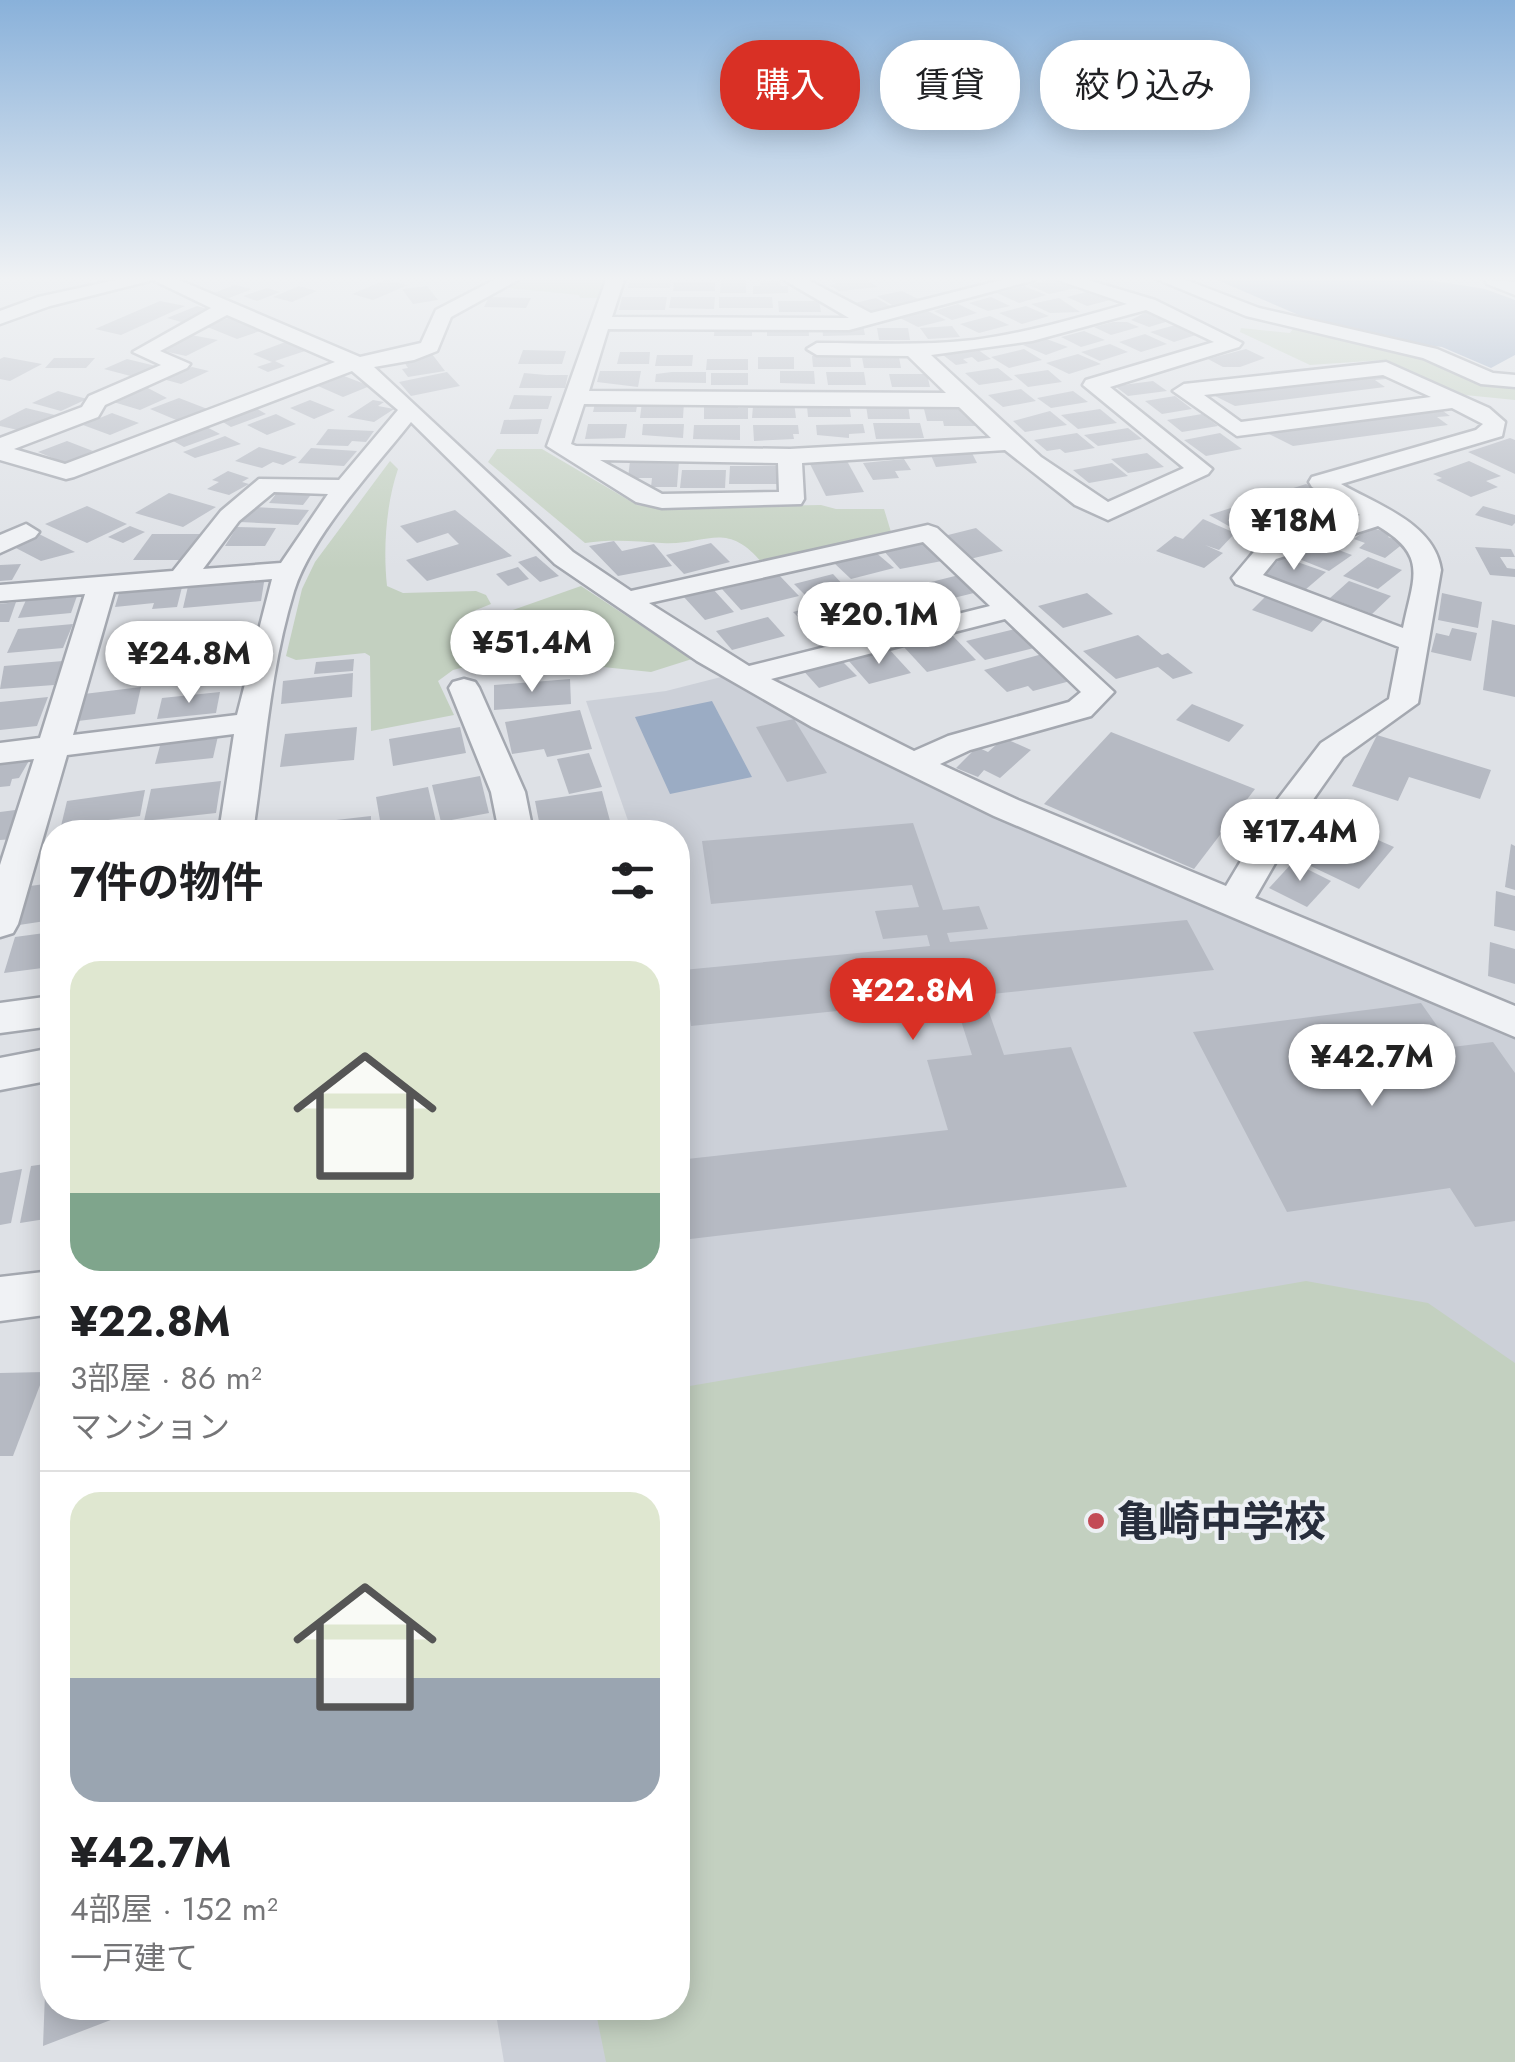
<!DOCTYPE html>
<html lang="ja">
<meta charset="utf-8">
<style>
body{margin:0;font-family:Jost,"Noto Sans JP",sans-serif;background:#f2f2f2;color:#202124;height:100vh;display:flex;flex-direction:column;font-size:38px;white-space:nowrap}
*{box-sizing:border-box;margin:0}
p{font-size:32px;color:#757577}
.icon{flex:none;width:55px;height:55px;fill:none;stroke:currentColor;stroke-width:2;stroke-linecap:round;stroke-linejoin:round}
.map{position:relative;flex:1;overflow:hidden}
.panel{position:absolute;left:40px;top:820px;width:650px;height:1200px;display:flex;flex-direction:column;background:#fff;border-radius:40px;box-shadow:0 5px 25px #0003}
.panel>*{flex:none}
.hud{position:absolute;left:720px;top:40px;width:645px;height:90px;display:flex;gap:20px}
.price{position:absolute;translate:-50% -85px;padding:0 22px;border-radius:35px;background:#fff;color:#222;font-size:32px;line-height:65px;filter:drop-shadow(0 2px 5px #0008)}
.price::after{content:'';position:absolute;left:50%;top:60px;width:30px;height:22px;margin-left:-15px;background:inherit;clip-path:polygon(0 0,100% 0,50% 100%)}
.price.current{background:#d93025;color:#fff}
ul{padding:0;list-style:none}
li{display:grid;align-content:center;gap:20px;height:530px;padding:0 30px}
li+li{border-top:2px solid #e0e0e0}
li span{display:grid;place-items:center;height:310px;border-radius:30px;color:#555}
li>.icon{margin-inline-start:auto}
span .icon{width:180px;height:180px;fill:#fffc;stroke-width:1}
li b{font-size:42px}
h2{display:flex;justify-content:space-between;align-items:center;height:120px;padding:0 30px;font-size:42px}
.tag{padding:0 35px;border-radius:40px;background:#fff;box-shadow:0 5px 25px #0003;font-size:35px;line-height:90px}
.tag.current{background:#d93025;color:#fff}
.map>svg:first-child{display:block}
.built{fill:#ccd0d8}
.green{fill:#c3d0c0}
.water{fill:#9bacc4}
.building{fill:#b6bac3}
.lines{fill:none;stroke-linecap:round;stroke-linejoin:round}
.street-casing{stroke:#a4a8b0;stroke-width:5}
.street{fill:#f0f2f5;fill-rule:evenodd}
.poi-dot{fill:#c34b56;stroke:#edf0f4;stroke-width:4}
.labels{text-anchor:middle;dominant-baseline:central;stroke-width:8;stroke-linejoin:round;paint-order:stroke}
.near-poi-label{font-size:42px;font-weight:bold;fill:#282e3c;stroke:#edf0f4;text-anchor:start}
</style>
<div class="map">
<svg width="1515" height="2062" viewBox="0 0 1515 2062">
<rect width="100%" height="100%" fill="#dee1e6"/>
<!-- built -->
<polygon class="built" points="725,676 1515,1034 1515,2062 504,2062 495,2008 678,2008 678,832 632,832 586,701 666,691"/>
<!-- green -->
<g class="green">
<polygon points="523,280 603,280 606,282 601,298 580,298 579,295 508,288"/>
<polygon points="1295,326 1341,331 1515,385 1515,400 1465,395 1384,360 1310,365 1240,332 1241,328 1290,333"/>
<path d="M497,449H542L637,505L660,508L821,505L836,509H884L891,532L762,563C726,519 706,546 662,543C636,541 611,539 585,543L488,462Z"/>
<path d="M390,461L398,469C386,504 383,549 387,586L403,593L476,591L486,595L491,604L471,612L465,623L487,643L476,664L453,670L438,681L454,715L371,731L370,656L365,653L296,660L286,656L302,589L315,562Z"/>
<polygon points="581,586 692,659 651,672 574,664 510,611"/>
<polygon points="1306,1281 1428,1303 1515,1363 1515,2062 606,2062 595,2008 678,2008 678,1388"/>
</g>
<!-- water -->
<g class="water">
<polygon points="1217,280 1429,280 1485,289 1515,300 1515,355 1491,368 1442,347 1396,341 1301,316"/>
<polygon points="712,701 752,777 670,794 635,717"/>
</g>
<!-- building -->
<g class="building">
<polygon points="385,280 408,285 373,300 352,294"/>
<polygon points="630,280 671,280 670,288 628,288"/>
<polygon points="721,280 746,280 746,293 720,293"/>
<polygon points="831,280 866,280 878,287 839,291 829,285 836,284"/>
<polygon points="1048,280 1060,280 1076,288 1049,294 1029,285"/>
<polygon points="760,281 780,281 781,286 788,286 788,293 753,294 753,286 760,286"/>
<polygon points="674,282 715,282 715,291 673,291"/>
<polygon points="234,285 252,289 229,298 212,294"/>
<polygon points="299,286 317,291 292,302 273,297"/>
<polygon points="427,286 438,300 413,304 402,289"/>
<polygon points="1024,286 1046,295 1019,303 997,293"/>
<polygon points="267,288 280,292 257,301 243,296"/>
<polygon points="1094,290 1114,299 1087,306 1067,297"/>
<polygon points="902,291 918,299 892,305 877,296"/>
<polygon points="489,297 531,298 526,308 484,307"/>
<polygon points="622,297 667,297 665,310 619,310"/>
<polygon points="671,297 715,297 714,309 669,308"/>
<polygon points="719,297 772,297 773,308 719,308"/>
<polygon points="991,297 1010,306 988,311 969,303"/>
<polygon points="876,298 892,307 871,312 855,303"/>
<polygon points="1059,298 1080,312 1050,313 1031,304"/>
<polygon points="160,301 185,306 121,335 95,329"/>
<polygon points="778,301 819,301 821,312 779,312"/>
<polygon points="958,304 977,313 952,320 934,311"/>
<polygon points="197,306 214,311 185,323 167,318"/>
<polygon points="1026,306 1049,316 1022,324 999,313"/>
<polygon points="928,311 946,320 918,327 900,318"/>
<polygon points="1148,311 1172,320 1149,327 1131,320"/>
<polygon points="990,316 1009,325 979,333 960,324"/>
<polygon points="231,317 263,330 237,339 205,326"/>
<polygon points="1113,322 1127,322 1139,327 1111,335 1094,327"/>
<polygon points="1179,324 1202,333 1174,342 1150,332"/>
<polygon points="715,325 752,325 752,336 714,336"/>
<polygon points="767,325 808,325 809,336 767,336"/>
<polygon points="822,325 863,325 865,335 823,336"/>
<polygon points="952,326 960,337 928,339 920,328"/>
<polygon points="877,328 908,328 910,340 879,340"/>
<polygon points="1084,331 1105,340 1081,347 1061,337"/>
<polygon points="1145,334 1167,344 1141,352 1119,342"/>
<polygon points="191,335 218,340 186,356 159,350"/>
<polygon points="1044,338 1068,347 1046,355 1023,345"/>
<polygon points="288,341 308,350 275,361 285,366 268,372 257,367 272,362 253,354"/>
<polygon points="1110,344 1128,352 1100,361 1081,352"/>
<polygon points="977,349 991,359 978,362 972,357 963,359 968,363 956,365 943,355"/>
<polygon points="1024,349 1042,360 1009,368 991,357"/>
<polygon points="1246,349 1265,358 1240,367 1223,367 1208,359"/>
<polygon points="523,350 566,351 562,364 518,364"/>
<polygon points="620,352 650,352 649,364 617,364"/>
<polygon points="861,352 898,352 901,368 864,368"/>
<polygon points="432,354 445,371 408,377 402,369 408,368 402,359"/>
<polygon points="1078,354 1101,364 1069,374 1046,363"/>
<polygon points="657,355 693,355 692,366 655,366"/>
<polygon points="812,356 850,356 851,367 813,367"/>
<polygon points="4,357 42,364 10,381 0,379 0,359"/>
<rect x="758" y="357" width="36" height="12"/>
<polygon points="54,358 95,358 86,368 45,368"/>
<polygon points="127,359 164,368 142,379 104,369"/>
<polygon points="707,359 748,359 748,370 706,370"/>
<polygon points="192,367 209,371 181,384 159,378"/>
<polygon points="998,368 1013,380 979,385 965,373"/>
<polygon points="1048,370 1062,382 1028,387 1014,375"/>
<polygon points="600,371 641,371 638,387 597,382"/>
<polygon points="780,371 814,371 815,384 780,383"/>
<polygon points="447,372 460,386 411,396 399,382"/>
<polygon points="672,372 706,372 706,383 655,382 656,374"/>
<polygon points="826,372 864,372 866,385 828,385"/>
<polygon points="524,373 546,375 568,375 565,388 519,388"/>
<rect x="711" y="373" width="37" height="12"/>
<polygon points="889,374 927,374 930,387 892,387"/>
<polygon points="1378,374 1386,379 1375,380 1385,387 1235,406 1211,394"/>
<polygon points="344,376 370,386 343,397 318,386"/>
<polygon points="1153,381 1167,391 1128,396 1115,386"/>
<polygon points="144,386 167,398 140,410 110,401"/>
<polygon points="1021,389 1036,401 1003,407 988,395"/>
<polygon points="58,391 87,399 61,411 32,403"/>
<polygon points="1073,391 1088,402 1051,408 1037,398"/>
<polygon points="514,395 552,396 548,409 509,409"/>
<polygon points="1175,396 1192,409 1162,414 1145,401"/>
<polygon points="179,398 210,410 181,422 150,409"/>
<polygon points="596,399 638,399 636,412 593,412"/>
<polygon points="310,400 335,410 314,419 290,408"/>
<polygon points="373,400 384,402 378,406 394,409 374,422 347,417"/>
<polygon points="642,402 684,402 683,418 640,418"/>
<polygon points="764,402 794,402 796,418 752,418 753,406 764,406"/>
<polygon points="849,403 851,417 808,417 807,406"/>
<polygon points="704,404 738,404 738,408 748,408 748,419 704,419"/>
<polygon points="866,405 908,405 910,419 868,419"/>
<polygon points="923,405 962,405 965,415 974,415 977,426 944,426 943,421 927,421"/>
<polygon points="254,407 266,414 231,427 218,419"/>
<polygon points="26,408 59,416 27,432 0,426 0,421"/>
<polygon points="1100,409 1117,423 1078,429 1061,415"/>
<polygon points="1440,409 1450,416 1437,417 1448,425 1293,446 1265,432"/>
<polygon points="1050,411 1067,425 1025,432 1013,421"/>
<polygon points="112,413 139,423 110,435 83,425"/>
<polygon points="276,414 296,424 267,435 247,425"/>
<polygon points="1202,414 1218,426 1182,432 1167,420"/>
<polygon points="542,419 538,434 500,434 504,420"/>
<polygon points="873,423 920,423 924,438 876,439"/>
<polygon points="588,424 627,424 625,438 585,439"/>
<polygon points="643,424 684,424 683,438 642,435"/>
<polygon points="863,424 865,433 849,434 849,438 817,435 816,425"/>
<polygon points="203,425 220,434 184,447 168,438"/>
<polygon points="694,425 740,425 740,440 693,439"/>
<polygon points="753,425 798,425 799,434 793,434 794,439 754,441"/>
<polygon points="1128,428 1142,439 1098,446 1084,435"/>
<polygon points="328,429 374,431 366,442 352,441 348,446 316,445"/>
<polygon points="1077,433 1095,448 1065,453 1060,449 1047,451 1034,440"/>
<polygon points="1220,433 1242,449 1206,456 1184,440"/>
<polygon points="225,436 241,444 195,458 183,452"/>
<polygon points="1510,438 1515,440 1515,474 1468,452"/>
<polygon points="67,441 93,451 65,463 38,452"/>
<polygon points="259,447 297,457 283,465 273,462 262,468 235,461"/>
<polygon points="311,448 357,451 344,466 298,463"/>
<polygon points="971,451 977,463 936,467 930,453"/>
<polygon points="1147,453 1164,467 1128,473 1111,459"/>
<polygon points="904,459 911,470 895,471 899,478 873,480 863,463"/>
<polygon points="630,461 679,461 677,487 651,487 652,478 628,478"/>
<polygon points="847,461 864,492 826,496 810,464"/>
<polygon points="1469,461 1501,476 1486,481 1498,487 1471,497 1436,480 1442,478 1433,474"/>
<polygon points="1112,463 1128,476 1089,483 1073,470"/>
<polygon points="730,466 780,466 779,484 729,484"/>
<polygon points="682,470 726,470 725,488 680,488"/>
<polygon points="228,471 249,478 242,482 249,484 229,495 207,489 219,482 212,480"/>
<polygon points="1306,484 1338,500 1315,508 1284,491"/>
<polygon points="279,490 313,492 303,505 269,503"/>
<polygon points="1281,492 1315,510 1243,534 1209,515"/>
<polygon points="169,493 216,507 183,527 135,513"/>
<polygon points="87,506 127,524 87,543 45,524"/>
<polygon points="1483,506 1515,515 1515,523 1512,526 1475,515"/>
<polygon points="252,507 309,510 298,525 240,522"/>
<polygon points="455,510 512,556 427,581 406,560 459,544 448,533 417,543 400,526"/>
<polygon points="1203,519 1235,533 1219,550 1205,545 1223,553 1204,568 1156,551 1175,536 1183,539"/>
<polygon points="130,526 145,532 123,543 108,537"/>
<polygon points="237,527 276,528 265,546 225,546"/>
<polygon points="1370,527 1391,534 1388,537 1404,543 1385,558 1359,548 1365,543 1354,539"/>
<polygon points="976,528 1003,551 970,559 944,536"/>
<polygon points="39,534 75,552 41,561 12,546"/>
<polygon points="152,534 200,534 183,560 133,560"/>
<polygon points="614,541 622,551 654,544 672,566 618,576 589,546"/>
<polygon points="923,541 942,561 900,569 882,549"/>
<polygon points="711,543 730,562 684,574 666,555"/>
<polygon points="1328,546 1352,555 1329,571 1294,557 1308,547 1319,552"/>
<polygon points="1475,547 1511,549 1515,557 1500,557 1507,568 1515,569 1515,577 1490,575"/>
<polygon points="874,551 894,568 851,579 833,562"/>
<polygon points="536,556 559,576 540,582 518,562"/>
<polygon points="1283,557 1326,572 1305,590 1261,574"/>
<polygon points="1368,557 1402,570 1378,589 1343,576"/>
<polygon points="21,564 12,580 0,581 0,565"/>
<polygon points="518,567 529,579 508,586 496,574"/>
<polygon points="833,574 846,588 807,597 794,584"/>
<polygon points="779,575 799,596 741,610 722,589"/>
<polygon points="959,575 978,592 929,604 911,587"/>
<polygon points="265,576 261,601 183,608 189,582"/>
<polygon points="1349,581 1391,596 1372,614 1330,598"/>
<polygon points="183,583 177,607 152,609 154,603 115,607 120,590"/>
<polygon points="900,587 919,604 869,618 850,600"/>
<polygon points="712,588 734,612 705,620 683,596"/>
<polygon points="1087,593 1113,614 1063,628 1038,606"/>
<polygon points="1442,593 1482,602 1478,628 1438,620"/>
<polygon points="77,596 71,613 18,618 26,600"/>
<polygon points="1265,597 1325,618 1312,632 1252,610"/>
<polygon points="844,598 861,615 810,629 793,612"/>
<polygon points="16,602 9,622 0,622 0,604"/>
<polygon points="768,617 785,636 732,650 716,631"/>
<polygon points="1492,620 1515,625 1515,697 1483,690"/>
<polygon points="73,624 63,648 7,653 18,629"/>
<polygon points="1452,628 1477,633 1471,661 1431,652 1436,633 1449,636"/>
<polygon points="1015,629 1034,648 985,660 966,641"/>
<polygon points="952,635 976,660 927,672 903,646"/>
<polygon points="1138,635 1162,655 1168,653 1193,673 1173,679 1158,667 1116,679 1083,651"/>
<polygon points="229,646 223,671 156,676 165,651"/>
<polygon points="889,649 911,673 869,684 848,660"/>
<polygon points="1046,653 1074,680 1033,691 1028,686 1007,692 984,670"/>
<polygon points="838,657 857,676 819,688 801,668"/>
<polygon points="354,659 353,671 314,674 316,662"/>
<polygon points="63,661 54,685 0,689 4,666"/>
<polygon points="353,673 352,697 281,704 283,681"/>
<polygon points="570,679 571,704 494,710 494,685"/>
<polygon points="141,687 135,714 78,721 84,694"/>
<polygon points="220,692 216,713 157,719 162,698"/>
<polygon points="48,697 37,726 0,730 0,702"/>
<polygon points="1192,704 1244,725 1229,742 1176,720"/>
<polygon points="580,710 592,749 547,757 544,749 512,754 505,722"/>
<polygon points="794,719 827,773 787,782 756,727"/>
<polygon points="357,727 354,760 280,767 285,734"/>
<polygon points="460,727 466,753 393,766 389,739"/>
<polygon points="1111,732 1255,789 1194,869 1044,804"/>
<polygon points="1377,735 1491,770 1480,799 1409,777 1398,801 1352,786"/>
<polygon points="218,736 213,758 155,764 161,742"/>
<polygon points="1004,738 1031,750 1000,778 984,770 978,777 956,768 977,747 988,752"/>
<polygon points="589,753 602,787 569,794 557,759"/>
<polygon points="30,759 19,778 12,779 10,786 0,787 0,762"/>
<polygon points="480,776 489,813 441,822 432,785"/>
<polygon points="221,781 216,813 144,821 151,789"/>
<polygon points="428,787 436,822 382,832 376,797"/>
<polygon points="145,790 140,816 61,826 67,801"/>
<polygon points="602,791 613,832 581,832 580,829 541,832 535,801"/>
<polygon points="23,809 13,839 0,840 0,812"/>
<polygon points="371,816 371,832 300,832 301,824"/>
<polygon points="1332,820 1394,847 1359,889 1296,859"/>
<polygon points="913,823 943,910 979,906 988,929 947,933 950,942 1187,920 1214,970 983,995 1004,1055 1071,1047 1127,1187 682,1240 678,1160 948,1130 927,1060 972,1055 954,999 691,1026 683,970 930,946 927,935 883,939 875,911 919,907 912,885 711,904 702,841"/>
<polygon points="1511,844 1515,846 1515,890 1505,887"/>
<polygon points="1293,862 1331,881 1307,907 1269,888"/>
<polygon points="52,883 52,920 19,925 30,886"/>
<polygon points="1496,891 1515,896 1515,931 1494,926"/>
<polygon points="52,932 52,983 45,984 50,967 4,973 15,937"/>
<polygon points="1490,942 1515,949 1515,984 1488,976"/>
<polygon points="1421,1003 1452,1047 1493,1042 1515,1073 1515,1221 1475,1227 1450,1188 1287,1212 1193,1032"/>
<polygon points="52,1163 52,1218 20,1223 31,1166"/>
<polygon points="22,1169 11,1223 0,1225 0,1173"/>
<polygon points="45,1372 13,1456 0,1456 0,1373"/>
<polygon points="52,1913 52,2008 142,2008 43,2046 48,1915"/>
</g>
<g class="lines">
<defs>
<g id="street">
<polygon points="116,280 153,280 50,306 0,324 0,311 38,297"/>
<path d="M153,280H179L360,357L421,343L436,310L494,280H518L451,317L437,351L414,360L374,367L573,552L631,591L928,525L937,528L1114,692L1091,716L970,750L940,764L1018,800L1226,886L1278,799L1321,743L1389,699L1399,647L1236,584L1232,578L1258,547L1360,515L1312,487L1309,482L1312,477L1476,430L1483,424L1452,408L1237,436L1173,391L1184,384L1386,362L1489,408L1505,422L1502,436L1341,484C1378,505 1435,524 1441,570L1418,703L1343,757L1305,811L1255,898L1515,1006V1037L994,816L812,727L697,661L555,564L411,422C374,469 312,534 294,591C270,669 265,752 253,832H219L234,734L67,755L18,924L13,933L0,937V865L34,759L0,763V743L40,738L85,594L0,601V585L173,571L221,511L259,479L339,480L398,410L352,371L74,477L66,479L0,460V438L82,407L89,396L161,365L133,352L211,308ZM227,315L335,362L65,464L14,449L98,417L105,405L187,368L190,364L160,351ZM1383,375L1431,397L1241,422L1204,395ZM274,492L328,494L281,563L203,569L239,521ZM1378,526C1429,556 1413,578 1403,628L1263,575L1276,559ZM923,542L990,606L749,666L649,603ZM272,579L237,715L73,735L114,592ZM1005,619L1081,692L1069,702L948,736L914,751L771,679Z"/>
<path d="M606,280H624L612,317L849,318L784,280H808L871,313L1002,280H1035L849,330L608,329L589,391L946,393L908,356L817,355L807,349L817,343C869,343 922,346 974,340C1026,333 1077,318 1127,304L1058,280H1088L1155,300L1242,343L1239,347L1110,387L1212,469L1208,474L1108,520L1075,505L1005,450L802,463L804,499L801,504L662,508L636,502L547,446ZM1146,310L1214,342L1086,380L1083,385L1184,468L1108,502L1041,457L931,355L1032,341ZM584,404L959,407L991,438L790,449L576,446L571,444ZM600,460L778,463L779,492L662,494Z"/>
<polygon points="1159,280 1186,280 1259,308 1437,349 1493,373 1515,375 1515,387 1481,384 1423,358 1246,316"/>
<polygon points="1485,280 1515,282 1515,295 1487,284"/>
<polygon points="26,524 39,532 35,537 0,553 0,535"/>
<polygon points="464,679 475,682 479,688 525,792 533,832 499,832 491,792 449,688 453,682"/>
<polygon points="52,996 52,1026 0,1033 0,1003"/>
<polygon points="52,1048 52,1080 0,1090 0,1058"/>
<polygon points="52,1271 52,1314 0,1321 0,1277"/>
</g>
</defs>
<!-- street casing -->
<use href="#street" class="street-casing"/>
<!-- street -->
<use href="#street" class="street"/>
</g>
<!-- sky -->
<linearGradient id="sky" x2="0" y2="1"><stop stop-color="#89b1da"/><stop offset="0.49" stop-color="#f0f2f4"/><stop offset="1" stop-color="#f0f2f4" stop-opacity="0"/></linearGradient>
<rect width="1515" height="569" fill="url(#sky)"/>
<!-- markers -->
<circle class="poi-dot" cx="1096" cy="1521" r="10"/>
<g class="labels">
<!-- near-poi labels -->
<g class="near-poi-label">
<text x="1116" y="1521">亀崎中学校</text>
</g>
</g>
</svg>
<b class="price" style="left:1294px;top:573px">¥18M</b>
<b class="price" style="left:879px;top:667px">¥20.1M</b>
<b class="price" style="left:532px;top:695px">¥51.4M</b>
<b class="price" style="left:189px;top:706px">¥24.8M</b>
<b class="price" style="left:1300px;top:884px">¥17.4M</b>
<b class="price current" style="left:913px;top:1043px">¥22.8M</b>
<b class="price" style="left:1372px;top:1109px">¥42.7M</b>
<div class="hud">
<a class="tag current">購入</a>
<a class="tag">賃貸</a>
<a class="tag">絞り込み</a>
</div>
<section class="panel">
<h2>7件の物件<svg class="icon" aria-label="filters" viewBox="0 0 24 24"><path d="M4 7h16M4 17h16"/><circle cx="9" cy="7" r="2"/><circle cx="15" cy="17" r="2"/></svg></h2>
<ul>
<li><span style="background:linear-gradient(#dfe7d0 75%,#7fa58c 0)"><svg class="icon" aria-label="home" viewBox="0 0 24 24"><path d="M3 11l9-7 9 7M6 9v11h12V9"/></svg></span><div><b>¥22.8M</b><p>3部屋 · 86 m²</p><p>マンション</p></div></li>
<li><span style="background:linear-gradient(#dfe7d0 60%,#9aa5b1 0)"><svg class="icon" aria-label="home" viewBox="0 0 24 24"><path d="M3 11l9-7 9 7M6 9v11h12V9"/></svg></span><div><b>¥42.7M</b><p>4部屋 · 152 m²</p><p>一戸建て</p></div></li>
</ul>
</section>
</div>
